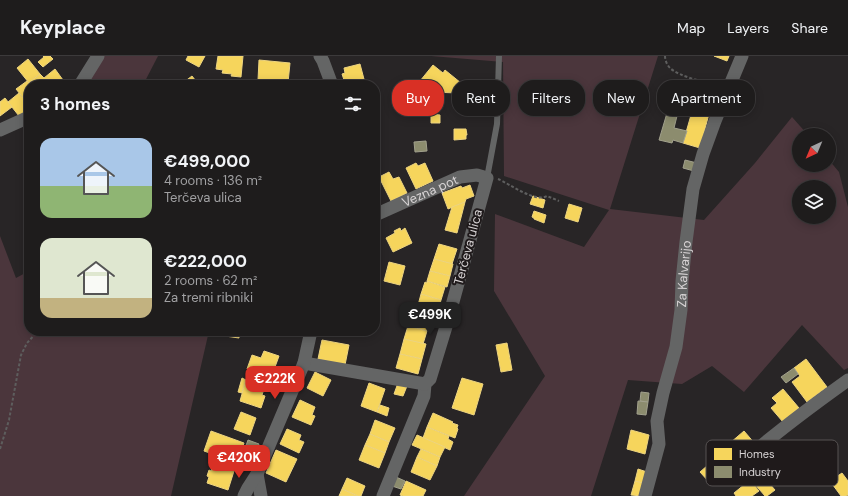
<!DOCTYPE html>
<meta charset="utf-8">
<style>
body{margin:0;font-family:"DM Sans",sans-serif;background:#262525;color:#f1f3f6;height:100vh;display:flex;flex-direction:column;font-size:15px;white-space:nowrap}
*{box-sizing:border-box;margin:0}
p{font-size:13px;color:#a1a1a3}
.icon{flex:none;width:22px;height:22px;fill:none;stroke:currentColor;stroke-width:2;stroke-linecap:round;stroke-linejoin:round}
.map{position:relative;flex:1;overflow:hidden}
.panel{position:absolute;left:24px;top:24px;width:356px;height:256px;display:flex;flex-direction:column;background:#1e1c1c;border-radius:16px;box-shadow:0 2px 10px #0003,0 0 0 1px #3c3a3b}
.panel>*{flex:none}
.top-card{position:absolute;left:392px;top:24px;width:380px;height:36px;display:flex;gap:8px}
.needle{width:26px;rotate:224deg}
.tools{position:absolute;left:792px;top:72px;display:grid;gap:8px}
.tools a{display:grid;place-items:center;width:44px;height:44px;border-radius:50%;background:#1e1c1c;box-shadow:0 2px 10px #0003,0 0 0 1px #3c3a3b;font-size:20px}
.price{position:absolute;translate:-50% -34px;padding:0 9px;border-radius:8px;background:#d93025;color:#fff;font-size:13px;line-height:26px;filter:drop-shadow(0 1px 2px #0008)}
.price::after{content:'';position:absolute;left:50%;top:24px;width:12px;height:9px;margin-left:-6px;background:inherit;clip-path:polygon(0 0,100% 0,50% 100%)}
.price.current{background:#222;color:#fff}
ul{padding:0;list-style:none}
li{display:flex;align-items:center;gap:12px;height:100px;padding:0 16px}
li span{display:grid;place-items:center;flex:none;width:112px;height:80px;border-radius:12px;color:#555}
li>.icon{margin-inline-start:auto}
span .icon{width:48px;height:48px;fill:#fffc;stroke-width:1}
li b{font-size:17px}
h2{display:flex;justify-content:space-between;align-items:center;height:48px;padding:0 16px;font-size:17px}
.pill{padding:0 14px;border-radius:16px;background:#1e1c1c;box-shadow:0 2px 10px #0003,0 0 0 1px #3c3a3b;font-size:14px;line-height:36px}
.pill.current{background:#d93025;color:#fff}
header{display:flex;align-items:center;gap:24px;box-sizing:border-box;height:56px;padding:0 20px;background:#1e1c1c;border-bottom:1px solid #3c3a3b}
header strong{font-size:19px}
nav{display:flex;gap:22px;margin-inline-start:auto;font-size:14px}
.map>svg:first-child{display:block}
.green{fill:#4b363c;fill-rule:evenodd}
.homes{fill:#f6d55c;stroke:#edd480}
.industry{fill:#8c8c6e;stroke:#a2a18d}
.lines{fill:none;stroke-linecap:round;stroke-linejoin:round}
.path{stroke:#5e5e5e;stroke-width:2;stroke-dasharray:3 2;stroke-linecap:butt}
.service{stroke:#646565;stroke-width:6}
.minor{stroke:#646565;stroke-width:13}
.labels{text-anchor:middle;dominant-baseline:central;stroke-width:4;stroke-linejoin:round;paint-order:stroke}
.street-label{font-size:13px;fill:#d7d3d4;stroke:#1f1a1b}
.key{fill:#1f1a1b;stroke:#565252;stroke-width:1}
.key-label{font-size:11px;fill:#d7d3d4}
</style>
<header>
<strong>Keyplace</strong>
<nav><a>Map</a><a>Layers</a><a>Share</a></nav>
</header>
<div class="map">
<svg width="848" height="440" viewBox="0 0 848 440">
<rect width="100%" height="100%" fill="#282526"/>
<!-- green -->
<g class="green">
<polygon points="91,0 158,0 143,29 87,29"/>
<path d="M431,0H658L610,153L704,164L755,107L792,61L808,79H799V109H829V104L839,116L848,151V312L844,314L802,269L744,336L712,310L682,328L628,324L591,440H464L545,320L494,235L495,158L584,191L609,154L504,120L503,6ZM799,131H829V161H799Z"/>
<polygon points="0,180 16,222 29,215 29,275 209,275 171,440 0,440"/>
</g>
<!-- homes -->
<g class="homes">
<polygon points="43,0 50,0 53,3 43,11 38,6 44,1"/>
<polygon points="188,0 205,0 199,11 186,4"/>
<polygon points="218,0 243,0 241,21 231,20 232,18 222,17 223,14 216,13"/>
<polygon points="714,0 729,0 727,5"/>
<polygon points="28,3 40,18 29,27 17,12"/>
<polygon points="259,4 290,7 288,27 280,26 280,28 265,27 265,25 258,24"/>
<polygon points="360,8 365,27 359,29 348,29 348,26 345,27 342,18 345,17 344,12"/>
<polygon points="433,9 443,17 445,14 461,27 459,30 458,37 431,36 428,33 429,32 420,25"/>
<polygon points="55,13 63,24 57,29 35,29 31,25 40,18 44,22"/>
<polygon points="192,20 199,29 180,29"/>
<polygon points="27,25 29,27 31,25 35,29 29,29 29,38 24,43 16,33"/>
<polygon points="19,37 29,49 29,52 19,60 8,46"/>
<polygon points="5,42 12,51 0,60 0,46"/>
<polygon points="695,45 711,50 700,92 683,87"/>
<polygon points="431,58 440,59 440,67 431,67"/>
<polygon points="454,73 466,73 467,79 466,79 466,83 454,84"/>
<polygon points="416,107 418,110 425,107 433,125 416,133 406,112"/>
<polygon points="389,116 393,123 399,121 407,137 391,145 379,121"/>
<polygon points="470,129 474,140 466,143 465,146 448,153 442,137 461,130 462,132"/>
<polygon points="533,140 545,144 543,152 530,148"/>
<polygon points="465,146 457,177 445,174 452,151"/>
<polygon points="569,148 582,152 578,166 565,162"/>
<polygon points="534,155 546,159 544,167 534,163 534,162 532,161"/>
<polygon points="400,172 401,175 405,172 412,187 393,196 386,182 395,177 394,175"/>
<polygon points="439,188 457,193 452,208 434,203"/>
<polygon points="434,203 453,208 450,220 430,215"/>
<polygon points="389,206 405,210 400,229 384,225"/>
<polygon points="430,215 450,220 447,231 427,225"/>
<polygon points="427,225 445,231 441,244 421,238 425,226 427,227"/>
<polygon points="421,238 441,244 437,259 417,253"/>
<polygon points="412,256 431,261 427,275 408,270"/>
<polygon points="408,270 427,275 423,288 404,283"/>
<polygon points="219,275 252,275 251,280 219,276"/>
<polygon points="226,277 239,279 239,282 225,280"/>
<polygon points="404,283 426,288 422,303 400,298"/>
<polygon points="322,284 349,289 345,309 318,303"/>
<polygon points="507,287 512,314 501,316 496,289"/>
<polygon points="264,295 279,300 271,322 247,313 252,299 261,302"/>
<polygon points="400,298 422,303 418,318 396,312"/>
<polygon points="806,303 827,331 807,346 792,326 800,320 794,312"/>
<polygon points="315,316 331,324 323,340 307,332"/>
<polygon points="242,322 246,324 242,337 238,336"/>
<polygon points="462,322 483,328 474,359 452,352"/>
<polygon points="246,324 265,330 262,339 265,340 261,352 240,345"/>
<polygon points="369,327 385,333 377,356 361,350"/>
<polygon points="398,327 407,330 403,340 394,338"/>
<polygon points="783,333 799,352 783,366 771,352 777,347 772,342"/>
<polygon points="300,344 315,351 312,359 315,360 311,369 292,361"/>
<polygon points="380,349 389,352 387,360 377,356"/>
<polygon points="241,356 256,362 250,379 234,373"/>
<polygon points="433,357 453,366 452,367 458,369 457,372 458,373 455,382 427,371"/>
<polygon points="375,364 395,372 389,386 370,378"/>
<polygon points="427,371 449,380 448,383 453,386 450,394 423,382"/>
<polygon points="287,373 301,379 299,384 304,386 299,397 280,388"/>
<polygon points="631,374 649,379 645,398 627,393"/>
<polygon points="211,375 244,387 238,405 216,397 215,399 204,395"/>
<polygon points="744,375 756,389 741,401 730,387"/>
<polygon points="370,378 389,386 385,397 365,389"/>
<polygon points="417,379 445,391 440,401 412,389"/>
<polygon points="365,389 385,397 379,412 359,404"/>
<polygon points="421,393 440,401 437,410 417,401"/>
<polygon points="276,394 297,403 286,426 266,417"/>
<polygon points="417,401 437,410 430,424 411,416"/>
<polygon points="715,403 725,414 710,427 700,416"/>
<polygon points="213,408 234,415 228,434 207,427 209,421 207,420 209,414 211,415"/>
<polygon points="638,413 647,416 646,428 635,425"/>
<polygon points="842,417 848,425 848,439 846,440 841,440 830,425"/>
<polygon points="762,419 775,434 767,440 765,440 753,426"/>
<polygon points="347,422 365,430 361,440 358,440 342,433"/>
<polygon points="750,424 759,435 752,440 736,440 734,437"/>
<polygon points="406,425 426,434 423,440 403,440 400,439"/>
<polygon points="635,425 646,428 642,440 631,439"/>
<polygon points="342,433 358,440 339,440"/>
</g>
<!-- industry -->
<g class="industry">
<polygon points="667,57 677,60 674,72 687,75 683,87 673,84 672,87 659,84"/>
<polygon points="426,85 427,95 415,96 414,86"/>
<polygon points="685,104 697,107 694,115 683,112"/>
<polygon points="794,312 798,318 786,327 781,321"/>
<polygon points="641,336 649,337 648,346 640,345"/>
<polygon points="638,345 648,346 646,359 637,358"/>
<polygon points="248,384 259,388 255,398 244,395"/>
<polygon points="396,421 405,425 401,433 392,430"/>
</g>
<g class="lines">
<!-- path -->
<g class="path">
<path d="M665,0C665,4 667,9 670,12C680,21 704,26 718,29"/>
<path d="M498,123C510,128 535,147 547,140L559,145"/>
<polyline points="0,393 9,364 21,299 27,287 38,275"/>
</g>
<!-- service -->
<polyline class="service" points="487,122 497,68 499,0"/>
<!-- minor -->
<g class="minor">
<polyline points="320,0 323,5 332,29"/>
<polyline points="80,29 98,0"/>
<polyline points="0,74 29,61"/>
<path id="s1" d="M375,159L460,121L477,119L487,122L448,264L430,323L425,328L424,340L383,440"/>
<polyline points="304,307 425,328"/>
<path d="M747,402C779,374 813,349 848,324"/>
<polyline points="257,418 261,440"/>
<polyline points="244,440 248,432 257,418 304,307 311,275"/>
<path id="s2" d="M645,440L659,388L657,365L663,337L676,291L681,254L682,225L686,186L693,133L703,98L715,65L742,0"/>
</g>
</g>
<g class="labels">
<!-- street labels -->
<g class="street-label">
<text stroke="none"><textPath href="#s1" startOffset="60">Vezna pot</textPath></text>
<text transform="translate(468 191) rotate(-75)">Terčeva ulica</text>
<text stroke="none"><textPath href="#s2" startOffset="227">Za Kalvarijo</textPath></text>
</g>
</g>
<!-- legend -->
<rect x="706" y="384" width="132" height="46" rx="6" class="key"/>
<rect x="714" y="392" width="18" height="12" fill="#f6d55c"/>
<rect x="714" y="410" width="18" height="12" fill="#8c8c6e"/>
<g class="key-label">
<text x="739" y="402">Homes</text>
<text x="739" y="420">Industry</text>
</g>
</svg>
<div class="tools">
<a><svg class="needle" viewBox="-14 -14 28 28"><path d="M0-13l5 13h-10z" fill="#e53935"/><path d="M0 13l5-13h-10z" fill="#a1a1a3"/></svg></a>
<a><svg class="icon" aria-label="layers" viewBox="0 0 24 24"><path d="M12 4l9 5-9 5-9-5zM3 14l9 5 9-5"/></svg></a>
</div>
<b class="price current" style="left:430px;top:280px">€499K</b>
<b class="price" style="left:275px;top:344px">€222K</b>
<b class="price" style="left:239px;top:423px">€420K</b>
<div class="top-card">
<a class="pill current">Buy</a>
<a class="pill">Rent</a>
<a class="pill">Filters</a>
<a class="pill">New</a>
<a class="pill">Apartment</a>
</div>
<section class="panel">
<h2>3 homes<svg class="icon" aria-label="filters" viewBox="0 0 24 24"><path d="M4 7h16M4 17h16"/><circle cx="9" cy="7" r="2"/><circle cx="15" cy="17" r="2"/></svg></h2>
<ul>
<li><span style="background:linear-gradient(#a9c7e8 60%,#8fb573 0)"><svg class="icon" aria-label="home" viewBox="0 0 24 24"><path d="M3 11l9-7 9 7M6 9v11h12V9"/></svg></span><div><b>€499,000</b><p>4 rooms · 136 m²</p><p>Terčeva ulica</p></div></li>
<li><span style="background:linear-gradient(#dfe7d0 75%,#c2b280 0)"><svg class="icon" aria-label="home" viewBox="0 0 24 24"><path d="M3 11l9-7 9 7M6 9v11h12V9"/></svg></span><div><b>€222,000</b><p>2 rooms · 62 m²</p><p>Za tremi ribniki</p></div></li>
</ul>
</section>
</div>
